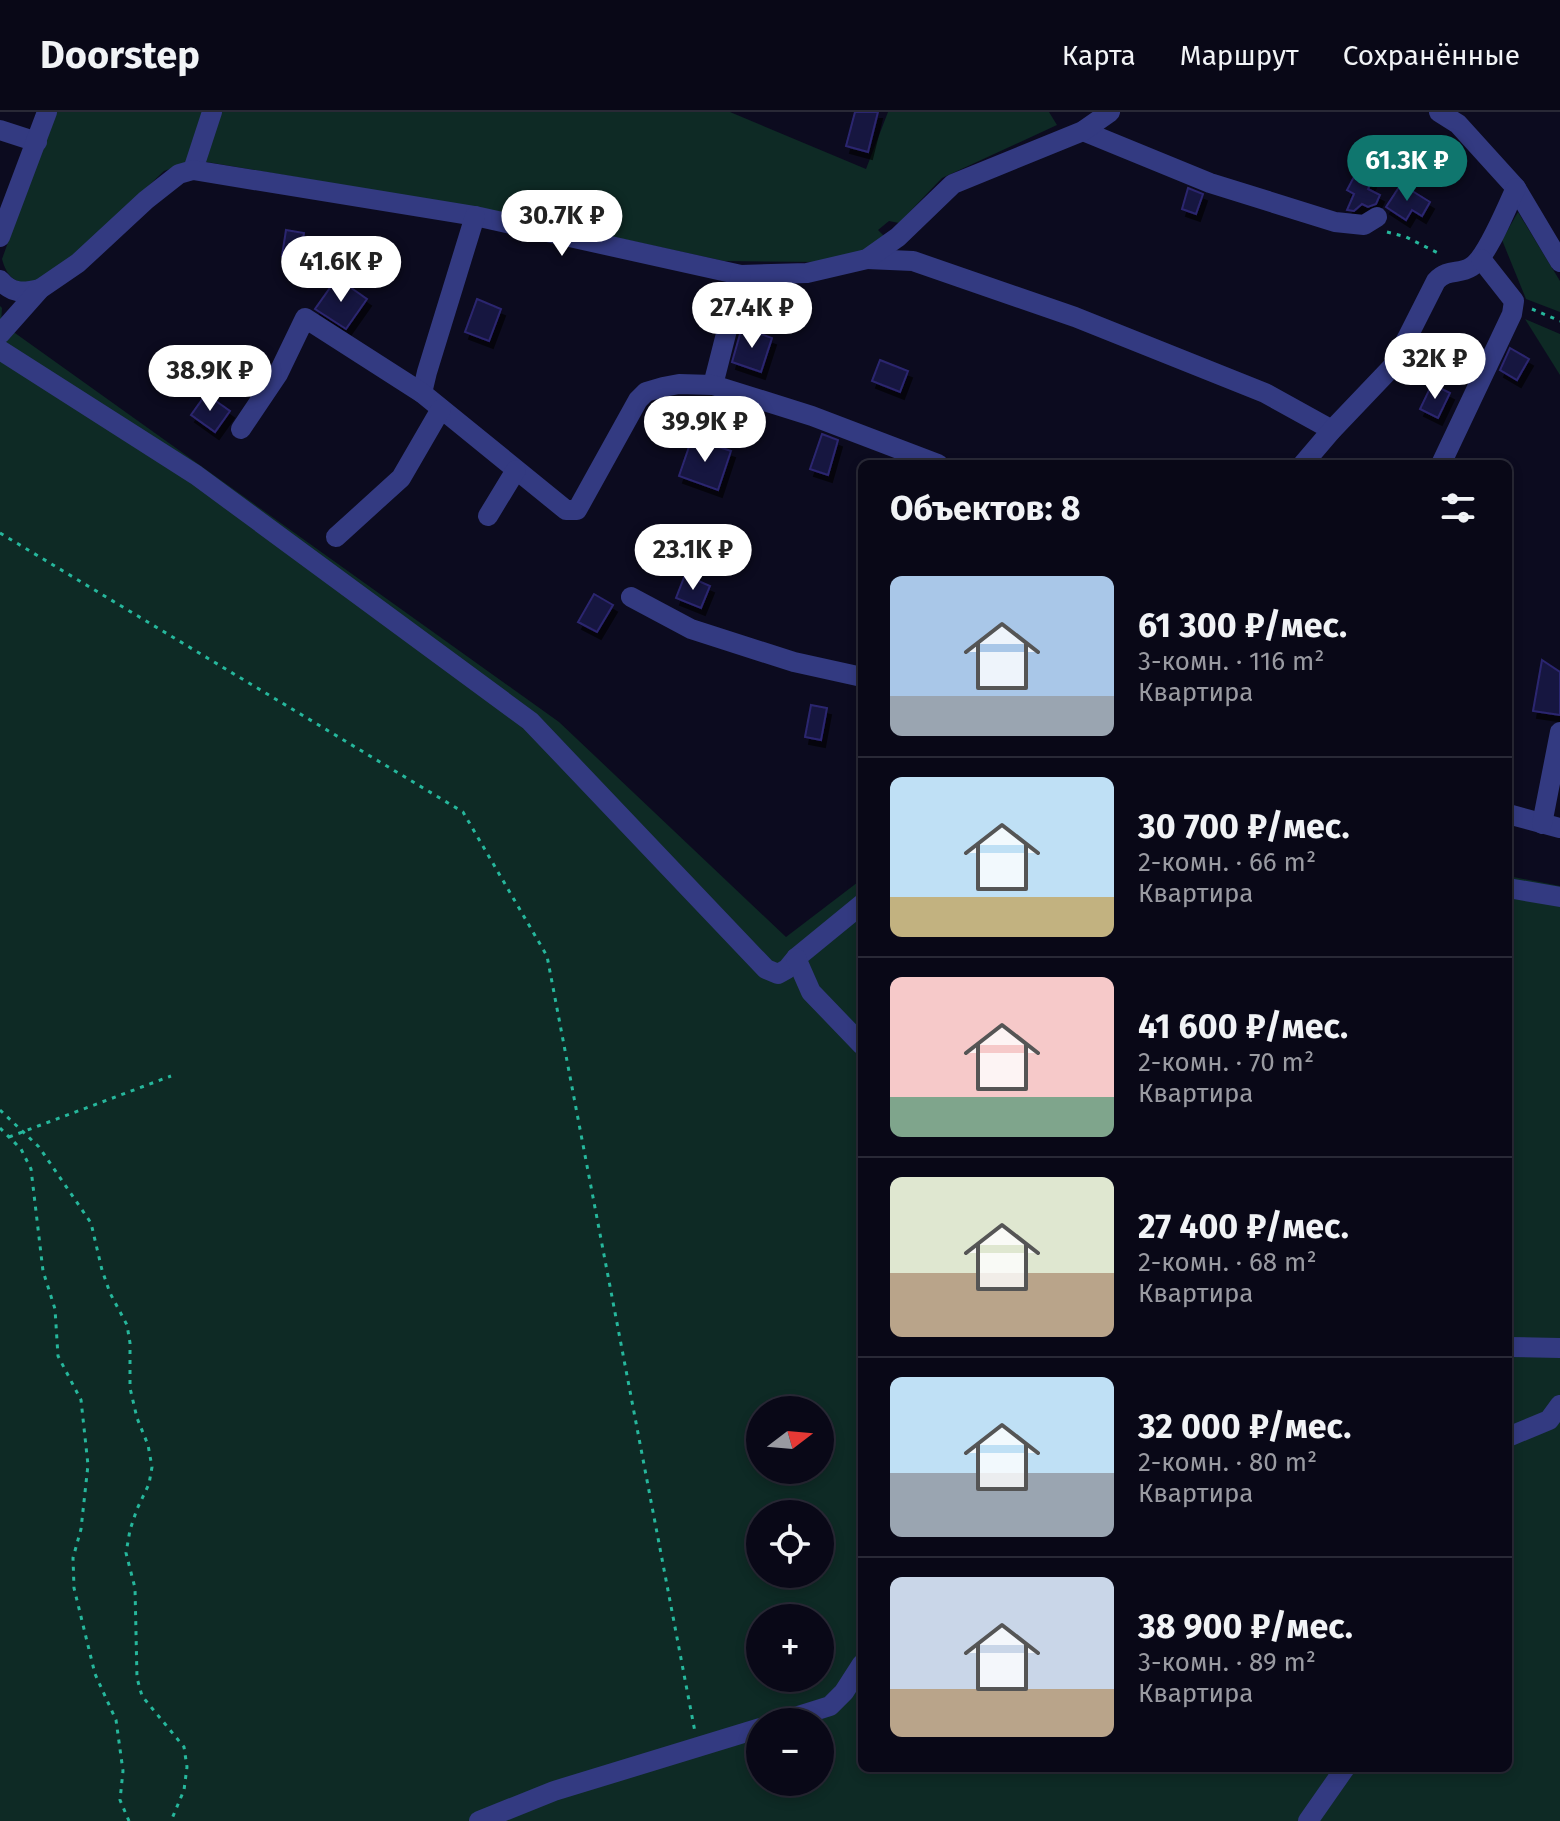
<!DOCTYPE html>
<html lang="ru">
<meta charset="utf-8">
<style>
body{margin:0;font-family:"Fira Sans",sans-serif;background:#121120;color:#f1f3f6;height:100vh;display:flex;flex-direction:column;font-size:30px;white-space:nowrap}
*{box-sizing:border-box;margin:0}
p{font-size:26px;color:#999aa1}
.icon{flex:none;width:44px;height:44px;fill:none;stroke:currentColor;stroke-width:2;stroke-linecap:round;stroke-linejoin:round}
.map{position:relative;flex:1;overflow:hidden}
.panel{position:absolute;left:858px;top:348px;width:654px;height:1312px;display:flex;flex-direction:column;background:#090817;border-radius:12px;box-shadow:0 4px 12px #0003,0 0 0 2px #292936}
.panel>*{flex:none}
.needle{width:52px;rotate:74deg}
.controls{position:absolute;left:746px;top:1284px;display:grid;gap:16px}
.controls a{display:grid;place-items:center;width:88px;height:88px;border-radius:50%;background:#090817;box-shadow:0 4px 12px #0003,0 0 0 2px #292936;font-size:40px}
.price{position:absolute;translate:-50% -68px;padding:0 18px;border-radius:28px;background:#fff;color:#222;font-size:26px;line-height:52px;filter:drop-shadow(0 2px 4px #0008)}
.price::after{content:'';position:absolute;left:50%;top:48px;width:24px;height:18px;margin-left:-12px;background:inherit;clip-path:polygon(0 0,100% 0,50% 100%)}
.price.active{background:#0f766e;color:#fff}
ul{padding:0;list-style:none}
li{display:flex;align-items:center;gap:24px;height:200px;padding:0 32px}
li+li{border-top:2px solid #292936}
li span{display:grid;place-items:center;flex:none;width:224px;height:160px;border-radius:12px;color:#555}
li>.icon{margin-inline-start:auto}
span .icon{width:96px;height:96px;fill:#fffc;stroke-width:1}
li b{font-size:34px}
h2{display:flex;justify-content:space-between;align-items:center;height:96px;padding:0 32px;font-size:34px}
header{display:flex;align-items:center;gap:48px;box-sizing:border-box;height:112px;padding:0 40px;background:#090817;border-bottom:2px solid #292936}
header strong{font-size:38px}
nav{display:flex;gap:44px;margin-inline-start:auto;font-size:28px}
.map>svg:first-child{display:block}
.green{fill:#0e2a25;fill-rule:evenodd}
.building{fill:#191641;stroke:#2c266f;stroke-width:2;filter:url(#shadow)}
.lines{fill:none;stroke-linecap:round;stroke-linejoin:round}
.path{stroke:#26b79c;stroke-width:3;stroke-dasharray:4 6;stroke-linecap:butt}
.minor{stroke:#333a81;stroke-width:20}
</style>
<header>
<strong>Doorstep</strong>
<nav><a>Карта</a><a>Маршрут</a><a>Сохранённые</a></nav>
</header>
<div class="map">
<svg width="1560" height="1709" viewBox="0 0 1560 1709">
<defs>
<filter id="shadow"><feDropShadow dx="4" dy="7" stdDeviation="0" flood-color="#0009"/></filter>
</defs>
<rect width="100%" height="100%" fill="#0c0b1f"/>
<!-- green -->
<g class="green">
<path d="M55,0H730L866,57L888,0H1049L1057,13L942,66L899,111L889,109L878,118L884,124L864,142L819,150L724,149L490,98L195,48L164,59L77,142L32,173C14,170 7,165 2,147Z"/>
<polygon points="1518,100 1560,169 1560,200 1526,187 1502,128"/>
<path d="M0,194L2,196L1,211L559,610L786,825L862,767V1656H1508V764L1560,774V1709H0ZM760,1298H820V1358H760ZM760,1402H820V1462H760ZM760,1506H820V1566H760ZM760,1610H820V1670H760Z"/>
<polygon points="1525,207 1560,222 1560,263"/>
</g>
<!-- building -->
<g class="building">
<polygon points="855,0 878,0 868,40 846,34"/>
<polygon points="1356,61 1372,69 1368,77 1380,83 1376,92 1368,95 1362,92 1354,99 1347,98 1354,82 1347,78"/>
<polygon points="1401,72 1430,90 1422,104 1412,98 1406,108 1386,95"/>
<polygon points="1188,76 1203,82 1196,102 1182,97"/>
<polygon points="286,118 304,121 300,146 282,144"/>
<polygon points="337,166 367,187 346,217 315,197"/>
<polygon points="477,187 501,197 489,229 465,220"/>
<polygon points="742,215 772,226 761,260 732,250"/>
<polygon points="1510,236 1529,247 1517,268 1500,258"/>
<polygon points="880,248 908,259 900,280 872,269"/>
<polygon points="1432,272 1450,281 1438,306 1420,297"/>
<polygon points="206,282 230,299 215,320 191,303"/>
<polygon points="667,287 680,294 668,315 655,308"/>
<polygon points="822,322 838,328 828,363 810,357"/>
<polygon points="692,326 731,339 718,378 679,364"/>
<polygon points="685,463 710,474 701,496 676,486"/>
<polygon points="594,482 613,493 597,520 578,510"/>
<polygon points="1542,548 1560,560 1560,603 1533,599"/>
<polygon points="811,593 827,596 821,628 805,625"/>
</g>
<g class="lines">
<!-- path -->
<g class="path">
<polyline points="1387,120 1406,125 1442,143"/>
<polyline points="1532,197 1560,209"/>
<polyline points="0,421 463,700 547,844 695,1620"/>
<polyline points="0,998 39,1035 91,1111 102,1158 110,1181 127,1213 130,1231 130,1276 137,1306 148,1333 152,1355 149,1372 137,1397 130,1418 126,1441 135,1476 137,1566 142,1584 184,1635 187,1655 184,1678 171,1709"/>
<polyline points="0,1016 21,1037 31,1057 43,1159 55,1197 58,1244 81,1288 88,1353 81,1417 73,1446 74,1476 95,1562 116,1608 123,1659 120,1688 129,1709"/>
<polyline points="9,1025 171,964"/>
</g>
<!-- minor -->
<g class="minor">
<polyline points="1439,0 1458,12 1516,76 1560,150"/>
<polyline points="0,18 37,30"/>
<polyline points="1083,19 1210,71 1335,110 1364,113 1377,105"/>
<polyline points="193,58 212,0"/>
<polyline points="0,125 47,0"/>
<polyline points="867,147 913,149 1075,205 1265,281 1332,318"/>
<path d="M0,168C12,182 23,181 40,177"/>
<polyline points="0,222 40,177 78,151 146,88 179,62 193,58 475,104 741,163 807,161 867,147 898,125 953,72 1083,19 1110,0"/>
<polyline points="0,238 196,363 530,609 766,857 778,862 787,857 796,846 862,792"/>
<polyline points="713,273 741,163"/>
<polyline points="422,281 427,260 475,104"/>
<polyline points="241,317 278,262 305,206 422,281 566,398 577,398 638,288 646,280 663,275 679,272 713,273 812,304 938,352"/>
<path d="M1303,352L1332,318L1393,254L1436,169C1448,156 1459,163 1471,155C1487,146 1507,94 1516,76"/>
<polyline points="1441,352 1512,202 1514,189 1481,147"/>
<polyline points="488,404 516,358"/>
<polyline points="336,425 401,366 441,297"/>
<polyline points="631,485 691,517 794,550 862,565"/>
<polyline points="1508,702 1560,716"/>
<polyline points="1542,712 1560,620"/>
<polyline points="1508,776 1560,785"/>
<polyline points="796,846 811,880 862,933"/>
<polyline points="1508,1235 1560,1236"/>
<polyline points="1508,1325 1549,1308 1560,1293"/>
<polyline points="779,1610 830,1594 844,1580 862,1552"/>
<polyline points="479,1709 554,1679 760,1616"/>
<polyline points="1308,1709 1345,1656"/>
</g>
</g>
</svg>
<div class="controls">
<a><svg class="needle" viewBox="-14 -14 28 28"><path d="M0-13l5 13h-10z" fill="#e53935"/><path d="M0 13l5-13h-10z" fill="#999aa1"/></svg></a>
<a><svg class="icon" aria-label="locate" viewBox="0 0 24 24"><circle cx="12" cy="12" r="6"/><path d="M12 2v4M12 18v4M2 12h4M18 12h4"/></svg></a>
<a>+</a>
<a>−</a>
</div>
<b class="price active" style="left:1407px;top:91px">61.3K ₽</b>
<b class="price" style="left:562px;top:146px">30.7K ₽</b>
<b class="price" style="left:341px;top:192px">41.6K ₽</b>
<b class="price" style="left:752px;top:238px">27.4K ₽</b>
<b class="price" style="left:1435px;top:289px">32K ₽</b>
<b class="price" style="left:210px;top:301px">38.9K ₽</b>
<b class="price" style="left:705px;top:352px">39.9K ₽</b>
<b class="price" style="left:693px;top:480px">23.1K ₽</b>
<section class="panel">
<h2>Объектов: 8<svg class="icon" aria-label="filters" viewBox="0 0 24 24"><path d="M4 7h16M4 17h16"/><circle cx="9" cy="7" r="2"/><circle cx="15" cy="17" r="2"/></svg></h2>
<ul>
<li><span style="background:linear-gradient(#a9c7e8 75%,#9aa5b1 0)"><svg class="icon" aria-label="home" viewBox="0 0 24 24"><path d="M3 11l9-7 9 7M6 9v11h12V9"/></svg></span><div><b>61 300 ₽/мес.</b><p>3-комн. · 116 m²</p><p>Квартира</p></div></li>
<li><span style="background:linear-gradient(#bfe0f5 75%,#c2b280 0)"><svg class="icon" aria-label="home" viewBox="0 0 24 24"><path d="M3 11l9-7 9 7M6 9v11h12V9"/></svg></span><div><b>30 700 ₽/мес.</b><p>2-комн. · 66 m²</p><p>Квартира</p></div></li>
<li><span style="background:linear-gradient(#f6c9c9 75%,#7fa58c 0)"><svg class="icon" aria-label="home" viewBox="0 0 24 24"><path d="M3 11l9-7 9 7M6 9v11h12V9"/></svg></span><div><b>41 600 ₽/мес.</b><p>2-комн. · 70 m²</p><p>Квартира</p></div></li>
<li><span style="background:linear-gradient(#dfe7d0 60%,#b9a48a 0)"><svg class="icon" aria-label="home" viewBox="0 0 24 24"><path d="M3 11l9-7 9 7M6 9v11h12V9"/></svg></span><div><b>27 400 ₽/мес.</b><p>2-комн. · 68 m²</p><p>Квартира</p></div></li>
<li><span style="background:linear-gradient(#bfe0f5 60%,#9aa5b1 0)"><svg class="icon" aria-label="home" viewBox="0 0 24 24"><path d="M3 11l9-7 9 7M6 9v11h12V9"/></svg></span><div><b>32 000 ₽/мес.</b><p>2-комн. · 80 m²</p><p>Квартира</p></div></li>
<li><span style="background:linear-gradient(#c9d6e8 70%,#b9a48a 0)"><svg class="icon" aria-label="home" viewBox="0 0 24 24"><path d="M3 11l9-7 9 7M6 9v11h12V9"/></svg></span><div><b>38 900 ₽/мес.</b><p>3-комн. · 89 m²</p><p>Квартира</p></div></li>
</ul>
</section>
</div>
